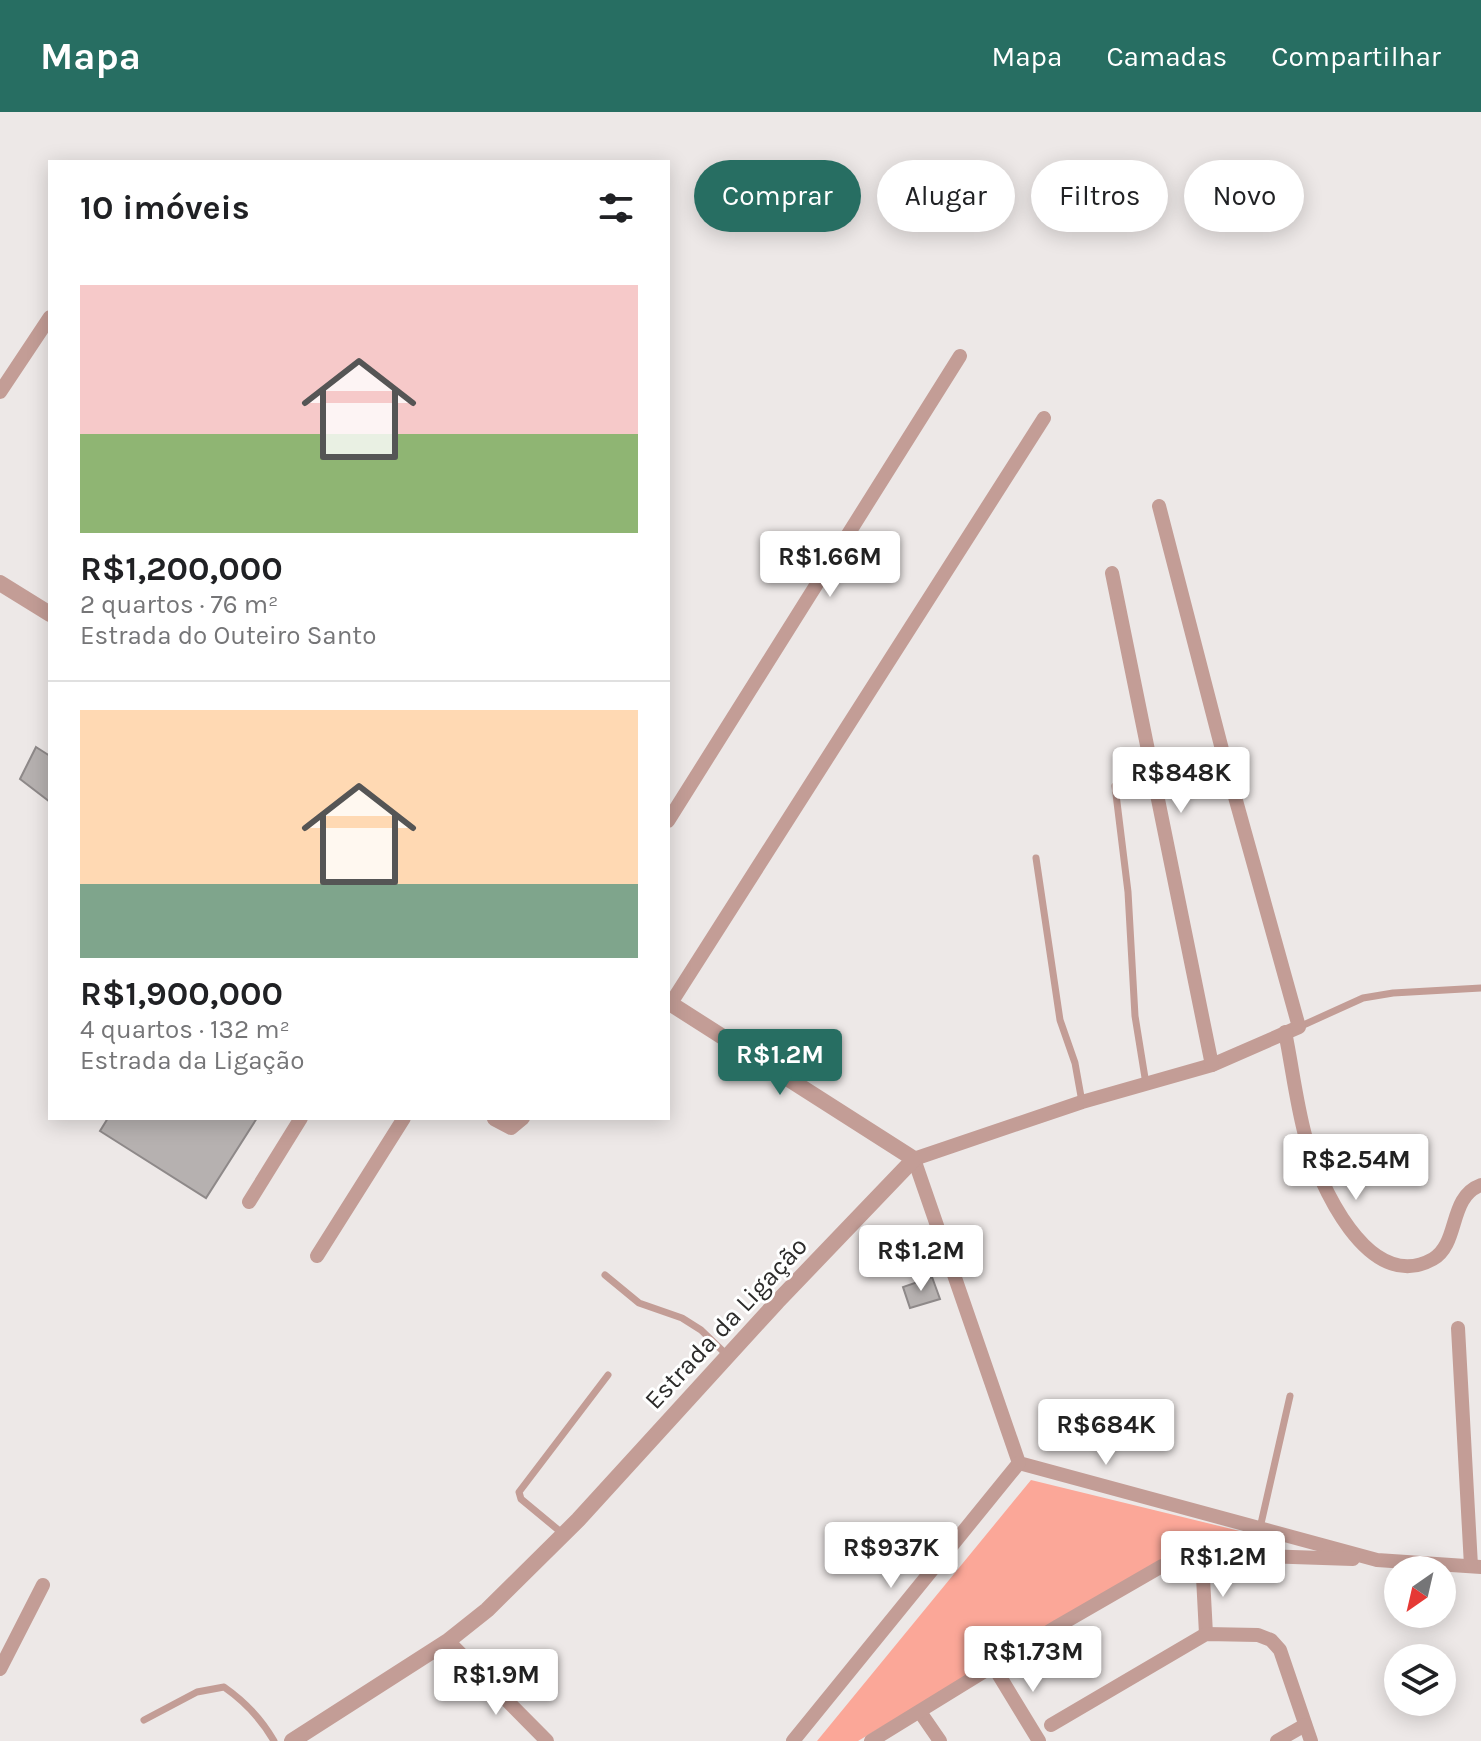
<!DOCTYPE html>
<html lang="pt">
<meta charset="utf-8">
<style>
body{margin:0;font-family:Karla,sans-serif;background:#f6f6f6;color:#202124;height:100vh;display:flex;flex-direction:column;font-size:30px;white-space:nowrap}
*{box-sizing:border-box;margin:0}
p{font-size:26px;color:#757577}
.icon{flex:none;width:44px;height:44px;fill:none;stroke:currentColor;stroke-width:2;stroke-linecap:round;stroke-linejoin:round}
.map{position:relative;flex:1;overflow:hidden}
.drawer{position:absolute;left:48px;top:48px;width:622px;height:960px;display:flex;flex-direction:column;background:#fff;border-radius:0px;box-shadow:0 4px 20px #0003}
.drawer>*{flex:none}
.hud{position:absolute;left:694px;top:48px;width:666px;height:72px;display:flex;gap:16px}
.needle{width:52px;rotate:214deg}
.buttons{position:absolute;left:1384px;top:1444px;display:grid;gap:16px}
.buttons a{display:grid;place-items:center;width:72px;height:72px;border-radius:50%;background:#fff;box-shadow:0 4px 20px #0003;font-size:40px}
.price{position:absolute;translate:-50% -68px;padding:0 18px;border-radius:8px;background:#fff;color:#222;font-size:26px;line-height:52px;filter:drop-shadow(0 2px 4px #0008)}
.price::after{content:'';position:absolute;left:50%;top:48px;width:24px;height:18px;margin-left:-12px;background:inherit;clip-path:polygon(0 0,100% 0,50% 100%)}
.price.active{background:#276e62;color:#fff}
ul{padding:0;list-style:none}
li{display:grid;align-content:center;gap:16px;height:424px;padding:0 32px}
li+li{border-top:2px solid #e0e0e0}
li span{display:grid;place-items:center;height:248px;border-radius:0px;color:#555}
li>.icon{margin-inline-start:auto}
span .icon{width:144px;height:144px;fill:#fffc;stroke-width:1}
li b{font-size:34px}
h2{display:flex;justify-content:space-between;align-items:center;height:96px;padding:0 32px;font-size:34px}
.chip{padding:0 28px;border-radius:36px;background:#fff;box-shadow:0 4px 20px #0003;font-size:28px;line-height:72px}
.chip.active{background:#276e62;color:#fff}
header{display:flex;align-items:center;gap:48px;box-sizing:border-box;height:112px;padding:0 40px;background:#276e62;color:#fff}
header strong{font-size:38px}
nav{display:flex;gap:44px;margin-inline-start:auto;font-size:28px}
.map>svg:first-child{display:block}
.green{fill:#fba798}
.building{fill:#b6b1b0;stroke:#8e8989;stroke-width:2}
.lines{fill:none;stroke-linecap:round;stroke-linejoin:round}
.service{stroke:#c39d96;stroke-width:7}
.minor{stroke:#c39d96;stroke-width:14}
.tertiary{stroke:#c39d96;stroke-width:16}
.labels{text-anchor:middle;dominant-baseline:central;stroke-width:6;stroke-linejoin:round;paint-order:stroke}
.street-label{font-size:26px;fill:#2c2b2a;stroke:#fff}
</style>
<header>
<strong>Mapa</strong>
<nav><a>Mapa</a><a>Camadas</a><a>Compartilhar</a></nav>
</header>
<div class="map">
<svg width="1481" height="1629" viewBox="0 0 1481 1629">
<rect width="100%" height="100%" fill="#ede8e7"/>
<!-- green -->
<polygon class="green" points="1031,1368 1248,1421 1207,1433 1142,1460 858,1629 817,1629"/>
<!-- building -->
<g class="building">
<polygon points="36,635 50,644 50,690 20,667"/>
<polygon points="108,1006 257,1006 206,1086 100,1019"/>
<polygon points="932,1165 940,1187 910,1196 903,1175"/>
</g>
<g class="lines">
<!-- service -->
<g class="service">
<polyline points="1115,674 1128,780 1135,904 1146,972"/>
<polyline points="1036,746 1060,908 1075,951 1082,990"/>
<polyline points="1299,915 1363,886 1393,881 1481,876"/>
<polyline points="605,1163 639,1191 682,1206 701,1218 728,1244"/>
<polyline points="1260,1416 1290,1284"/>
<polyline points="562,1421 521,1387 519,1380 608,1263"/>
<path d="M144,1608L197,1580L224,1575C244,1589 262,1608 274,1629"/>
</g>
<!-- minor -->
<g class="minor">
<polyline points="0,280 50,205"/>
<polyline points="1159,394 1225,649 1299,915 1212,953 1082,990 914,1047 1019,1351 1377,1448 1481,1455"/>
<polyline points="1112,461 1212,953"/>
<polyline points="668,709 960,244"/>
<polyline points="671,891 1044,306"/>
<path d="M1285,920C1292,954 1296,989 1305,1023C1318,1070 1368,1184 1433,1147C1460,1131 1448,1085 1481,1073"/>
<polyline points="494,1007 511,1016 523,1006"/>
<polyline points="249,1090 301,1006"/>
<polyline points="317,1144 404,1006"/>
<polyline points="1458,1216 1471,1454"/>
<polyline points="1202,1446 1206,1522"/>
<polyline points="448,1529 547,1629"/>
<polyline points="994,1555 1039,1629"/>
<polyline points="0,1557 43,1473"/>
<polyline points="920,1600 940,1629"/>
<polyline points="1051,1613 1206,1522 1258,1523 1271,1528 1280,1538 1311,1629"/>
<polyline points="793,1629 1019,1351"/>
<polyline points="871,1629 1058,1514 1162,1454 1202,1446 1259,1444 1353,1447"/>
<polyline points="1277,1629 1305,1613"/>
</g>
<!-- tertiary -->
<g class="tertiary">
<polyline points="0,471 50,502"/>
<polyline points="292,1629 448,1529 487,1498 578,1408 777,1190 914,1047 668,890"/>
</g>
</g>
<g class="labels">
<!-- street labels -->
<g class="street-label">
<text transform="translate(726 1211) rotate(-47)">Estrada da Ligação</text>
</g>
</g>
</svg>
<div class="buttons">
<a><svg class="needle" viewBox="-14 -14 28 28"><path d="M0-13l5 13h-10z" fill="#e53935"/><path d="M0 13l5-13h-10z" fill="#757577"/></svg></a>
<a><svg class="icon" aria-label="layers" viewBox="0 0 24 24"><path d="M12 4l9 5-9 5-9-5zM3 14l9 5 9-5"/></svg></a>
</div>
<b class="price" style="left:830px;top:487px">R$1.66M</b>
<b class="price" style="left:1181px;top:703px">R$848K</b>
<b class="price active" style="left:780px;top:985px">R$1.2M</b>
<b class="price" style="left:1356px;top:1090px">R$2.54M</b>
<b class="price" style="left:921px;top:1181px">R$1.2M</b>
<b class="price" style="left:1106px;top:1355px">R$684K</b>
<b class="price" style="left:891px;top:1478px">R$937K</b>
<b class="price" style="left:1223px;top:1487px">R$1.2M</b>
<b class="price" style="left:1033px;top:1582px">R$1.73M</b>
<b class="price" style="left:496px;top:1605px">R$1.9M</b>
<div class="hud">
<a class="chip active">Comprar</a>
<a class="chip">Alugar</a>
<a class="chip">Filtros</a>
<a class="chip">Novo</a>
</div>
<section class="drawer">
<h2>10 imóveis<svg class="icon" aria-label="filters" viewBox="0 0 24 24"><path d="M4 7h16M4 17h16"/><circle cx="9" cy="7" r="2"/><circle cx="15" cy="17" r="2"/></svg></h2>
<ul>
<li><span style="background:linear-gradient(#f6c9c9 60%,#8fb573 0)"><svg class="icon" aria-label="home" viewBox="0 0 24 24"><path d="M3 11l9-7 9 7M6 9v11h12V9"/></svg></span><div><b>R$1,200,000</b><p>2 quartos · 76 m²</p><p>Estrada do Outeiro Santo</p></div></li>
<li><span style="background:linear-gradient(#ffd9b3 70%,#7fa58c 0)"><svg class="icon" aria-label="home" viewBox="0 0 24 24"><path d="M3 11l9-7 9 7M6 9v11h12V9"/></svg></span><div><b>R$1,900,000</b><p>4 quartos · 132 m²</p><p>Estrada da Ligação</p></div></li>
</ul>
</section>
</div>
